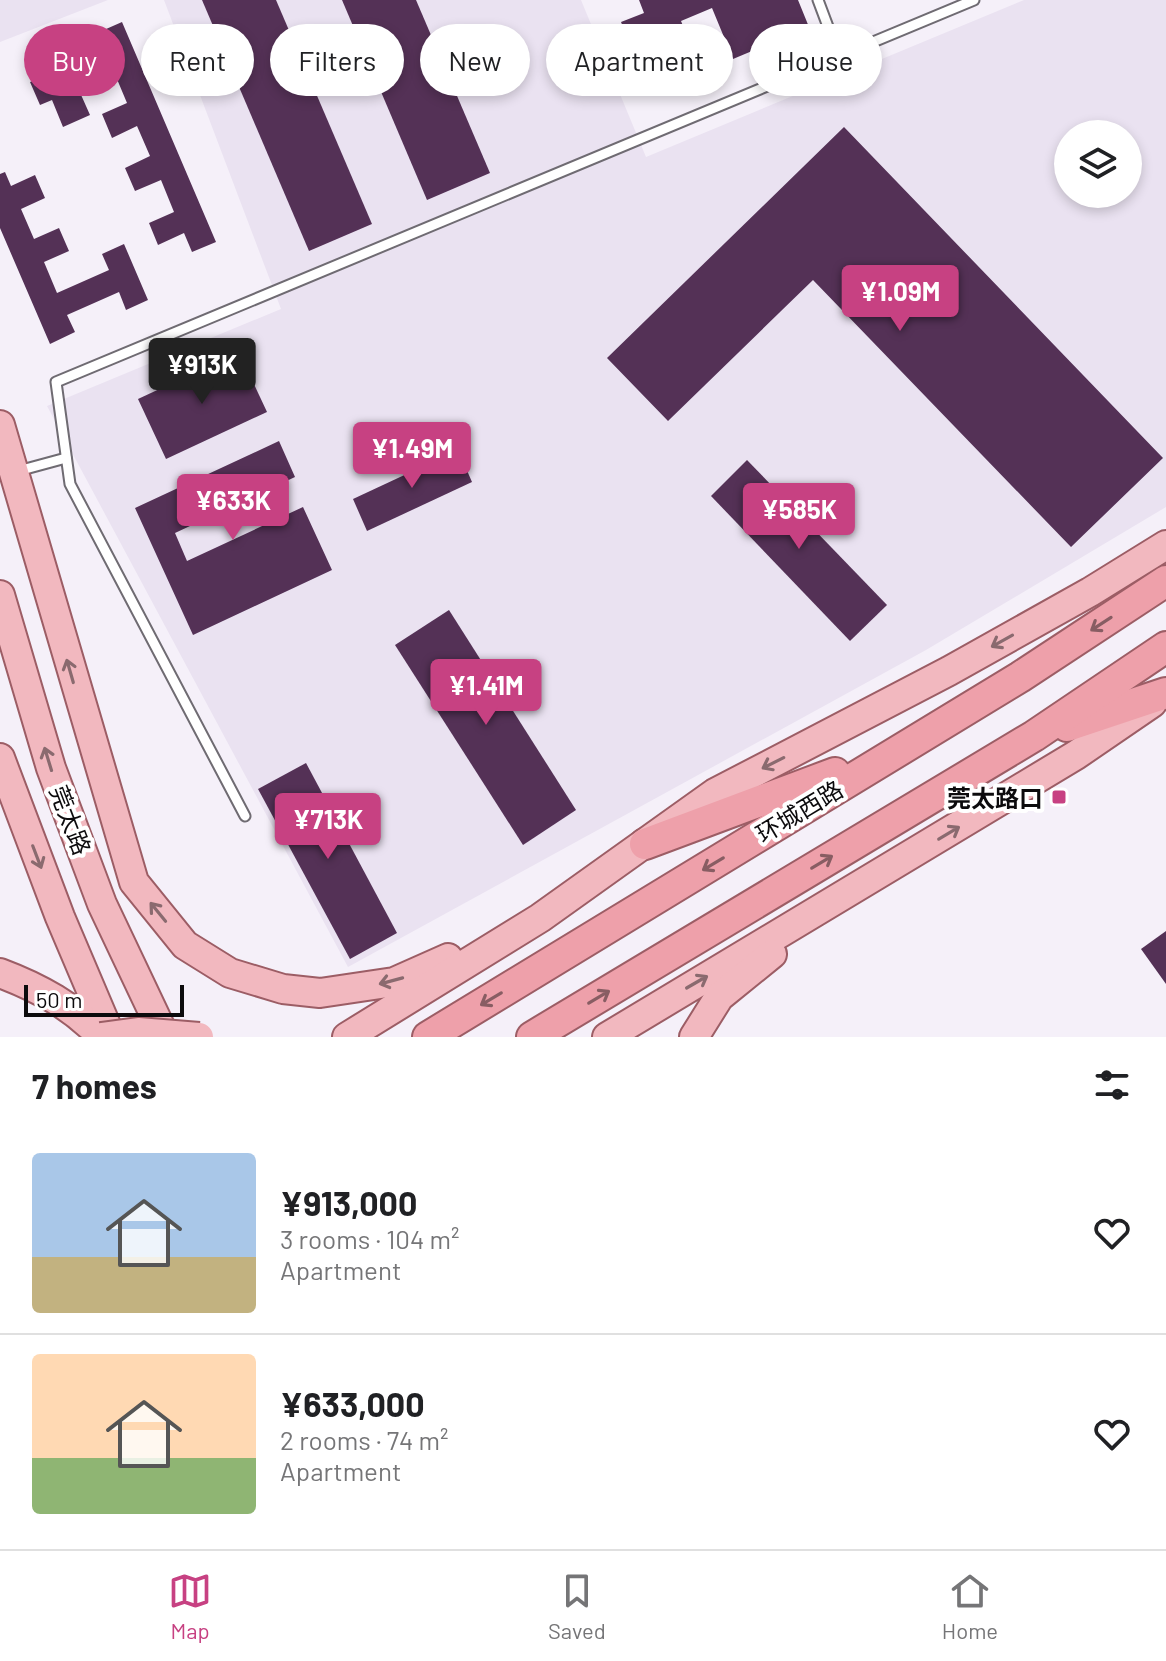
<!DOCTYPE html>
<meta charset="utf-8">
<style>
body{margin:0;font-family:Barlow,"Noto Sans SC",sans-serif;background:#f2f2f2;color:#202124;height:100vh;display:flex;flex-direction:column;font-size:30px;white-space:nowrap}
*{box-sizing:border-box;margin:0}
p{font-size:26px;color:#757577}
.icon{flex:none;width:44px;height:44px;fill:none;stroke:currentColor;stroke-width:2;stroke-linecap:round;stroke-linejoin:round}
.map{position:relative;height:1037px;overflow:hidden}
.details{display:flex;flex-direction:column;background:#fff;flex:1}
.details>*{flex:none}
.banner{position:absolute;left:24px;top:24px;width:1118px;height:72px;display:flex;gap:16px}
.controls{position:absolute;left:1054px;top:120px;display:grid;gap:16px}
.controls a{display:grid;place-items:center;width:88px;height:88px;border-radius:50%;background:#fff;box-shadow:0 4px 12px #0003;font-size:40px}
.scale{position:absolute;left:24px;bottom:20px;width:160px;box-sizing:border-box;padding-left:8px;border:4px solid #0c0b0d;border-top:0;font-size:22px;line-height:28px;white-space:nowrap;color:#0c0b0d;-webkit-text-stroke:6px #fff;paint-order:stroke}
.price{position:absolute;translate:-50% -68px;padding:0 18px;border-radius:8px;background:#c74182;color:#fff;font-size:26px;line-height:52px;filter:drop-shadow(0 2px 4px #0008)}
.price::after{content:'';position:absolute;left:50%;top:48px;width:24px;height:18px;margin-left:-12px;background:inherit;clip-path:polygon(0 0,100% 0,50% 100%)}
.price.on{background:#222;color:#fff}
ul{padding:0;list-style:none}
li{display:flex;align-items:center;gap:24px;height:200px;padding:0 32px}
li+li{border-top:2px solid #e0e0e0}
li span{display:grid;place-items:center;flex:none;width:224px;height:160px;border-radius:8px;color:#555}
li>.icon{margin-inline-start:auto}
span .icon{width:96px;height:96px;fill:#fffc;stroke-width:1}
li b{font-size:34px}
h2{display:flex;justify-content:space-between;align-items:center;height:96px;padding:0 32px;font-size:34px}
.pill{padding:0 28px;border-radius:36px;background:#fff;box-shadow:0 4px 12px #0003;font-size:28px;line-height:72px}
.pill.on{background:#c74182;color:#fff}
.tabs{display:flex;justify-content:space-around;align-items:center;height:112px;border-top:2px solid #e0e0e0;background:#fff;font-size:22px;color:#757577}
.tabs a{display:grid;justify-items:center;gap:4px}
.tabs .on{color:#c74182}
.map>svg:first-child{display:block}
.built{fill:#eae2f1;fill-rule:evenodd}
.building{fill:#543156}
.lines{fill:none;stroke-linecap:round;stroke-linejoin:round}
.service-casing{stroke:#6f6b72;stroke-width:13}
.primary-casing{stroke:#9c5d65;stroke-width:32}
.trunk-casing{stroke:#9c5d65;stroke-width:34}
.service{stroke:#fff;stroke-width:9}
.primary{stroke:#f2b8bf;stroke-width:28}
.trunk{stroke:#eea0aa;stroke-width:30}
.primary-bridge-casing{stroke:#9c5d65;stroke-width:32;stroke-linecap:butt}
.primary-bridge{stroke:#f2b8bf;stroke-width:28}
.oneway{stroke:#885d63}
.oneway2{stroke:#8a6a6f}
.poi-dot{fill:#c74182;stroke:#fff;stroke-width:3}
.labels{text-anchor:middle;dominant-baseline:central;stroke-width:8;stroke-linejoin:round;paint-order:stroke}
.poi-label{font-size:24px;font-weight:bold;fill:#0c0b0d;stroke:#fff;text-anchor:end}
.street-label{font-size:24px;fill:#0c0b0d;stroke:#fff}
</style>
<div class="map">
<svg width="1166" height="1037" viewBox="0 0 1166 1037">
<rect width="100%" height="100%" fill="#f5f0f9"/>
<!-- built -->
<g class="built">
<polygon points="0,0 108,0 0,42"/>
<path d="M164,0H581L646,157L1024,0H1166V507L926,650L348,967L47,406L281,309ZM1068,134H1128V194H1068Z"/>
</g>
<!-- building -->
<g class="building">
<polygon points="202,0 276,0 372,224 309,251"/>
<polygon points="342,0 416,0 490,173 427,200"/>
<polygon points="639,0 798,0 809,27 733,59 712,8 681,21 702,72 650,93 621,22 644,13"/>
<polygon points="122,22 216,242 192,252 184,233 158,245 149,223 174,212 161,180 135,191 125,168 150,156 137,126 112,138 102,114 127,103 114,72 78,88 90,115 63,127 52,100 40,105 30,82 104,50 97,33"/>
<polygon points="844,127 1163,458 1071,547 813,280 668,421 607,358"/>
<polygon points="5,172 11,186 35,175 45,198 21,209 34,239 59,228 69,251 44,262 57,293 109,270 102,254 124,244 148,300 126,310 119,292 67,315 75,332 50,344 0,228 0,174"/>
<polygon points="239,352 267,412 166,459 138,399"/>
<polygon points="279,441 295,477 175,533 187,561 303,507 332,570 193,635 135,508"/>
<polygon points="458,450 472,482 367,531 353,499"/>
<polygon points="747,460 887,605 850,641 711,496"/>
<polygon points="449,610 576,810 523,845 395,645"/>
<polygon points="306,763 397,933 350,959 258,789"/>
<polygon points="1166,931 1166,984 1141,949"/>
</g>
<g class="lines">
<defs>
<g id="service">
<polyline points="818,0 839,56"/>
<polyline points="18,471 66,458"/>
<polyline points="245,816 70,484 56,382 974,0"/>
</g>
<g id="primary">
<polyline points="0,425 134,882 185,945 230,973 283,989 320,993 394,982 448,958"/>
<polyline points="0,595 51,768 102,904 165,1037"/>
<polyline points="0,758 60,917 111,1037"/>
<path d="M0,973C40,988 72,1006 102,1037"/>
<polyline points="347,1037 540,918 715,793 949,671 1090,592 1166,545"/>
<polyline points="607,1037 1076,755 1152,703"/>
<polyline points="694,1037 719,997 772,954"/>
</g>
<g id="trunk">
<polyline points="1067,726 1166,693"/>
<polyline points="645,844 835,773"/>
<polyline points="428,1037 1020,677 1166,581"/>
<polyline points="532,1037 1034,736 1166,647"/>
</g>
</defs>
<!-- service casing -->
<use href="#service" class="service-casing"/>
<!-- primary casing -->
<use href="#primary" class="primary-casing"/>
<!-- trunk casing -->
<use href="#trunk" class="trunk-casing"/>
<!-- service -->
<use href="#service" class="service"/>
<!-- primary -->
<use href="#primary" class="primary"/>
<!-- trunk -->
<use href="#trunk" class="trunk"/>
<defs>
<polyline id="primary-bridge" points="101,1037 138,1032 199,1037"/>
</defs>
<!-- primary-bridge casing -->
<use href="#primary-bridge" class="primary-bridge-casing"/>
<!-- primary-bridge -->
<use href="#primary-bridge" class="primary-bridge"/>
</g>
<!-- one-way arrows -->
<defs><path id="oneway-shaft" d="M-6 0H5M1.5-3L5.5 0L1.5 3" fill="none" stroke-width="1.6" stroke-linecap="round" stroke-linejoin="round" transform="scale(2)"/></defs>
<g class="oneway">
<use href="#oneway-shaft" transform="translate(1101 624) rotate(147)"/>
<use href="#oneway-shaft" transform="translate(822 862) rotate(-31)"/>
<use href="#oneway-shaft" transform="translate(713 864) rotate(149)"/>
<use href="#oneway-shaft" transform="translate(599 997) rotate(-31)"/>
<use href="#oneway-shaft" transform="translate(491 999) rotate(149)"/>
</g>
<g class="oneway2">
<use href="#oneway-shaft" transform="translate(1002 641) rotate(151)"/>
<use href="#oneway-shaft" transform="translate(70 671) rotate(-106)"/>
<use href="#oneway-shaft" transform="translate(48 759) rotate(-107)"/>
<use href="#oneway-shaft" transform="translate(773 763) rotate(153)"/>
<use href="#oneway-shaft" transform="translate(949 833) rotate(-31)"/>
<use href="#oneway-shaft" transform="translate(37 857) rotate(69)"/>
<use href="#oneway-shaft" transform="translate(158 912) rotate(-129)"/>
<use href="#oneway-shaft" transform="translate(391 981) rotate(165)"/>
<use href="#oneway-shaft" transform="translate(697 982) rotate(-30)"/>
</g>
<!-- markers -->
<rect class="poi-dot" x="1051" y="789" width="16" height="16" rx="4"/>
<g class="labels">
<!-- poi labels -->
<g class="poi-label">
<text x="1043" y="797">莞太路口</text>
</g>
<!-- street labels -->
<g class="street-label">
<text transform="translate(799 811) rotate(-31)">环城西路</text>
<text transform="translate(71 820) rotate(69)">莞太路</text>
</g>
</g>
</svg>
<div class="controls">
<a><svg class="icon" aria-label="layers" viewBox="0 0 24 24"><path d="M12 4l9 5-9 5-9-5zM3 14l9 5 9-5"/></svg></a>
</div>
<div class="scale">50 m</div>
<b class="price" style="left:900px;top:333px">¥1.09M</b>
<b class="price on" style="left:202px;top:406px">¥913K</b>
<b class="price" style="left:412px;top:490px">¥1.49M</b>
<b class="price" style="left:233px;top:542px">¥633K</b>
<b class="price" style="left:799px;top:551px">¥585K</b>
<b class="price" style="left:486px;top:727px">¥1.41M</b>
<b class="price" style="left:328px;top:861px">¥713K</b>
<div class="banner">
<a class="pill on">Buy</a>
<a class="pill">Rent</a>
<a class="pill">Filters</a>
<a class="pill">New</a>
<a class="pill">Apartment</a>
<a class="pill">House</a>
</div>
</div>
<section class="details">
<h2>7 homes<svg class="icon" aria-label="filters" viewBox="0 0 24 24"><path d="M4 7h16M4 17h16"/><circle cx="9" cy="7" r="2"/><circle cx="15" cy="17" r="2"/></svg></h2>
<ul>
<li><span style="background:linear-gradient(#a9c7e8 65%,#c2b280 0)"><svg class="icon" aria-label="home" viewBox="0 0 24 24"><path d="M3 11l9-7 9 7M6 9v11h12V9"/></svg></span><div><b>¥913,000</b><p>3 rooms · 104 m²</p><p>Apartment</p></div><svg class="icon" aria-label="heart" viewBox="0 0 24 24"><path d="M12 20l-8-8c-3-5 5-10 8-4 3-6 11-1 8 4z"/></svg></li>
<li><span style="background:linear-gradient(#ffd9b3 65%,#8fb573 0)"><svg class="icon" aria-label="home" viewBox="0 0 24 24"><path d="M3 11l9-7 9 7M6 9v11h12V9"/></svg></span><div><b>¥633,000</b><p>2 rooms · 74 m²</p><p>Apartment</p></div><svg class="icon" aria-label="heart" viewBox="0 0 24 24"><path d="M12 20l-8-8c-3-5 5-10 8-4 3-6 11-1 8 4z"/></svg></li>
</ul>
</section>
<nav class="tabs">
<a class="on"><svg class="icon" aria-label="map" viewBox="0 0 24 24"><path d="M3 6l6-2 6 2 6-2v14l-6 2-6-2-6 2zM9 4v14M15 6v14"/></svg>Map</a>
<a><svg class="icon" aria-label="saved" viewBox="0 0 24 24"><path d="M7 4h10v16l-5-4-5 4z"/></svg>Saved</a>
<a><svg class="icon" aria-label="home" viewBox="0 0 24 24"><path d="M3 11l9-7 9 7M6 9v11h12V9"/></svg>Home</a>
</nav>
